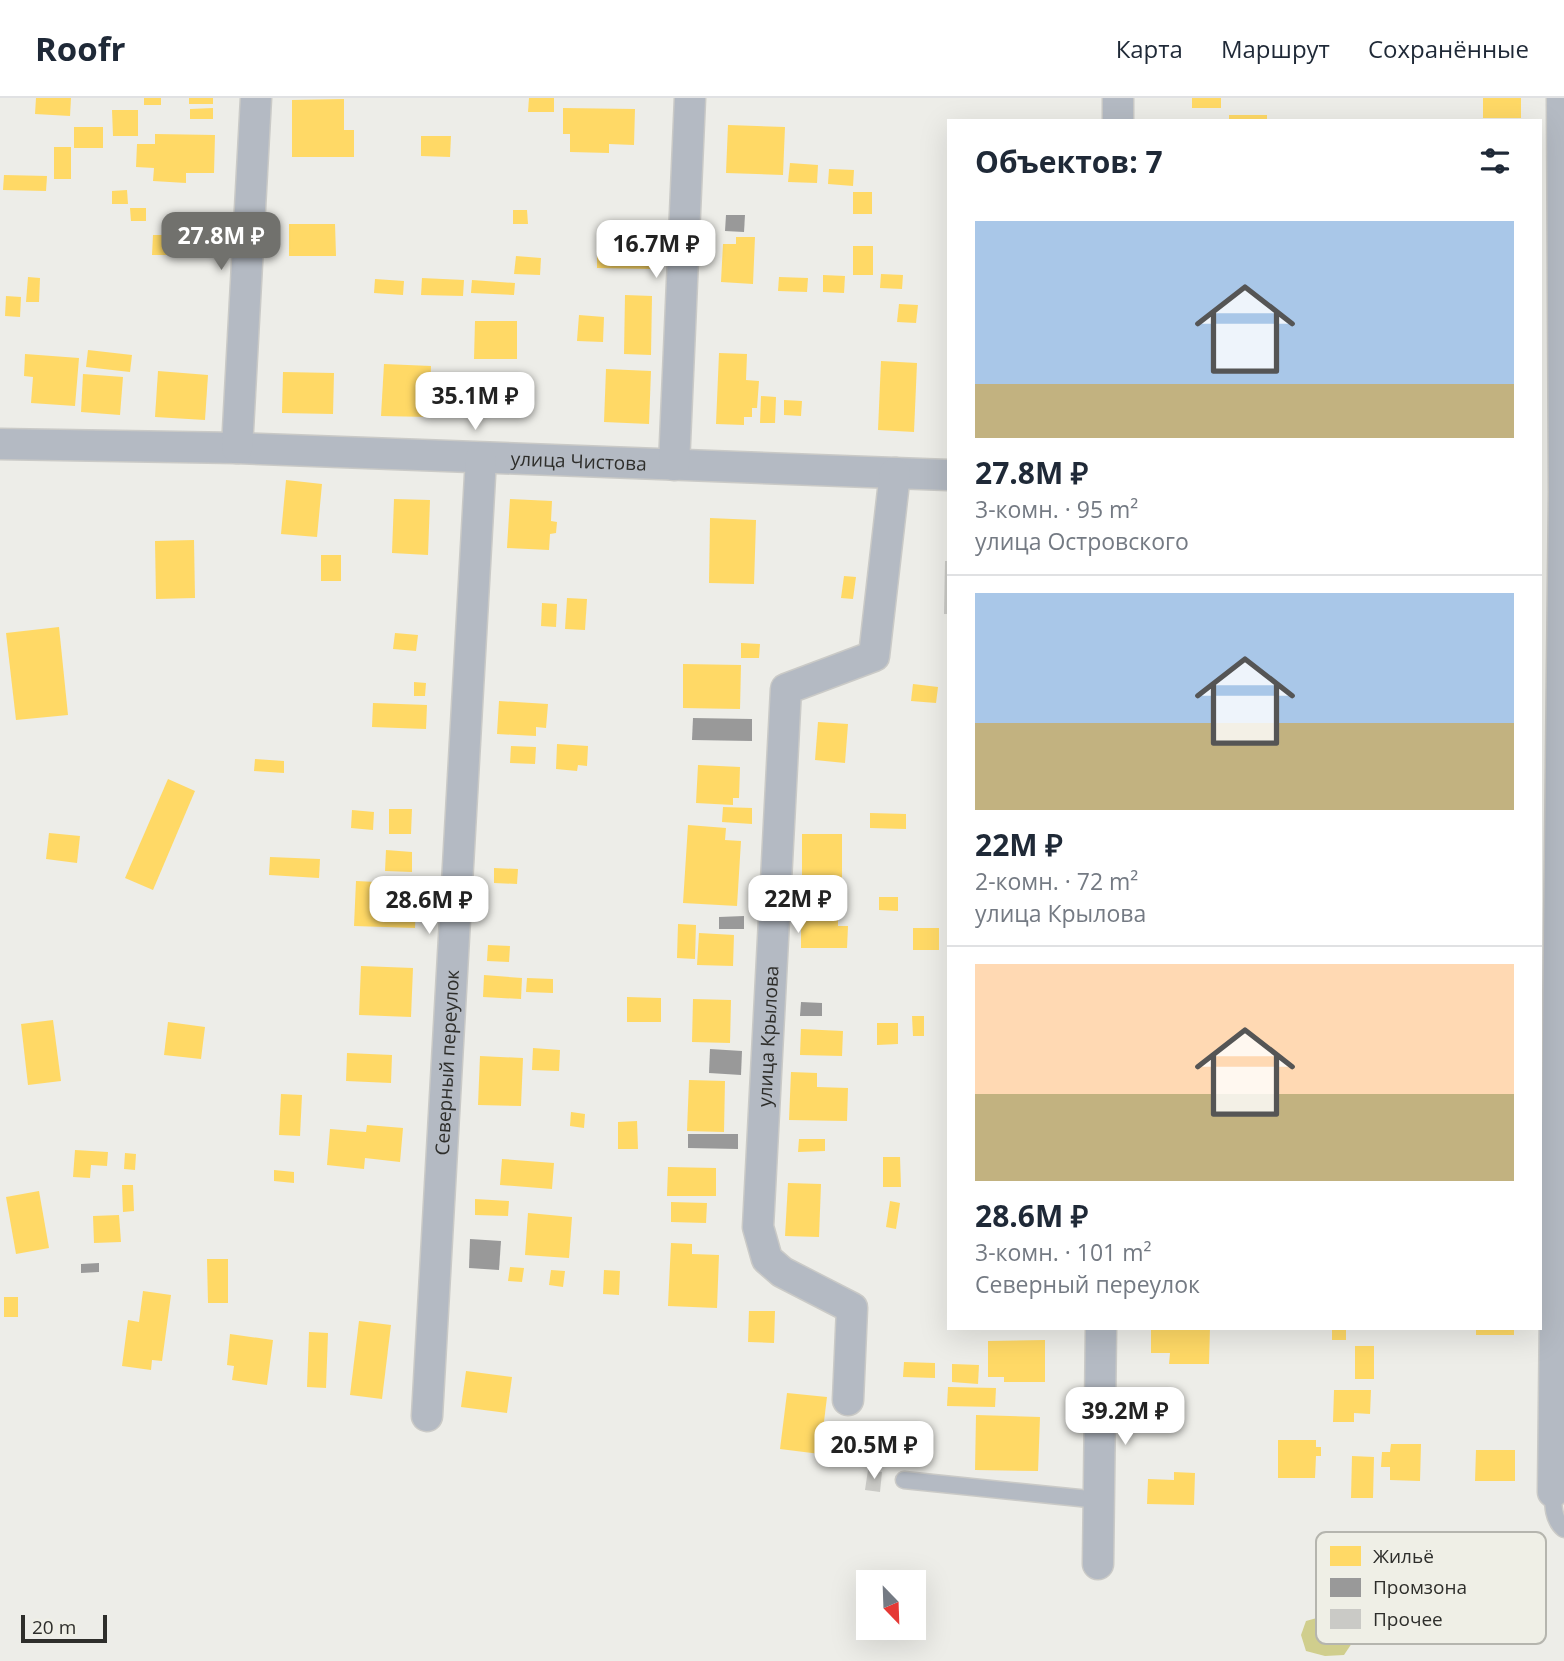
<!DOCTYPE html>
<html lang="ru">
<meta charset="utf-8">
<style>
body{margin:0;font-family:"Open Sans",sans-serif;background:#f6f6f7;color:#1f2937;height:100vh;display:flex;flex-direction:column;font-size:26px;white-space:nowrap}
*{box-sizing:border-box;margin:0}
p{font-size:23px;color:#747a83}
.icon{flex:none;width:38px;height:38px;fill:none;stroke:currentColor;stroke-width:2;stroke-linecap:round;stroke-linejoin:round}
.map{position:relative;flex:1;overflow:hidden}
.sheet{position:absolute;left:947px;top:21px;width:595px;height:1211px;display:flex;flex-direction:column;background:#fff;border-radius:0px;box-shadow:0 7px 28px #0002}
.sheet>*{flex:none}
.needle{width:46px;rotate:157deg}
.buttons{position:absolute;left:856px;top:1472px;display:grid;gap:14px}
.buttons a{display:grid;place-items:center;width:70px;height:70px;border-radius:0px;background:#fff;box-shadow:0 7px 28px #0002;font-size:35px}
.scale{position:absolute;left:21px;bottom:18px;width:86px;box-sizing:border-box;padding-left:7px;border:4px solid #2e2e2b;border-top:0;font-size:19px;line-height:24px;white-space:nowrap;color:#2e2e2b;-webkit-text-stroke:5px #efefe6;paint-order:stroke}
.price{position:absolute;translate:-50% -60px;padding:0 16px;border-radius:14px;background:#fff;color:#222;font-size:23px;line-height:46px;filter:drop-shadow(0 2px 4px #0008)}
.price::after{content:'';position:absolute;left:50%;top:42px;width:21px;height:16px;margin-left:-10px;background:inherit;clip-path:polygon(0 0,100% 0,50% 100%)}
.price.current{background:#71716d;color:#fff}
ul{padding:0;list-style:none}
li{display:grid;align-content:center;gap:14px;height:371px;padding:0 28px}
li+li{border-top:2px solid #e0e1e3}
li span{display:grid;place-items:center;height:217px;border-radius:0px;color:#555}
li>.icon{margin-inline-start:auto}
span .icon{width:126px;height:126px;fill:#fffc;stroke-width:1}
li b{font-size:30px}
h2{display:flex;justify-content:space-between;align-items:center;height:84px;padding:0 28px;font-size:30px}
header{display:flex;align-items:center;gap:42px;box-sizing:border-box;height:98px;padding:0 35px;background:#fff;border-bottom:2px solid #e0e1e3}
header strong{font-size:33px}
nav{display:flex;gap:38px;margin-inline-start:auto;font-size:24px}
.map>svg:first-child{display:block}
.water{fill:#d0ce8d}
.homes{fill:#ffd966}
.industry{fill:#999}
.building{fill:#cacac6}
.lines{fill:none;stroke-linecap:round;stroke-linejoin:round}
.service-casing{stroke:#cacac7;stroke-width:19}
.minor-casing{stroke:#cacac7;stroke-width:33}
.service{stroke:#b4bac3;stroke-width:16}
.minor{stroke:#b4bac3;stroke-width:30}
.labels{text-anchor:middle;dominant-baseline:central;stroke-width:7;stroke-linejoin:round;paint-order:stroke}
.street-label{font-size:19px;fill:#2e2e2b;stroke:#efefe6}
.key{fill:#efefe6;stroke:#b5b5ae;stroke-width:2}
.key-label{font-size:19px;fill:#2e2e2b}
</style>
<header>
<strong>Roofr</strong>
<nav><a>Карта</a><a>Маршрут</a><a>Сохранённые</a></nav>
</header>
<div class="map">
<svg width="1564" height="1563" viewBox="0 0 1564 1563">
<rect width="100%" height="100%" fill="#edede8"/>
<!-- water -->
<polygon class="water" points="1324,1518 1349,1528 1352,1545 1344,1557 1325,1558 1306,1553 1301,1537 1306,1523"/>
<!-- homes -->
<g class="homes">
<polygon points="36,0 71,0 70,18 35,16"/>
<rect x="144" y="0" width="17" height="7"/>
<rect x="189" y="0" width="24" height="6"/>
<polygon points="529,0 554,0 554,14 528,14"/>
<rect x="1192" y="0" width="29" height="10"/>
<rect x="1483" y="0" width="38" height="20"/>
<polygon points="344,1 344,32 354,32 354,59 292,59 292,2"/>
<polygon points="213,10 213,21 190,21 190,11"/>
<polygon points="563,10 635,11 634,47 609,46 609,55 570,54 570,36 563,36"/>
<polygon points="112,12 138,12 138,38 113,38"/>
<rect x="1229" y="17" width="38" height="6"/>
<polygon points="728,27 785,29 783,77 726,75"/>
<rect x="74" y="29" width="29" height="21"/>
<polygon points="155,36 215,37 214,75 186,75 186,85 153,83 154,70 136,69 137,46 155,46"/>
<polygon points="421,38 451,38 450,59 421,58"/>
<rect x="54" y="49" width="17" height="32"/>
<polygon points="790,65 818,67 817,85 788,84"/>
<polygon points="829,71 854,72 853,88 828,86"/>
<polygon points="4,77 47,78 46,93 3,92"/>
<polygon points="127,92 128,106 112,106 112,93"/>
<rect x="853" y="94" width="19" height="22"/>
<polygon points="130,110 146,110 146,123 131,123"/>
<polygon points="513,112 527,112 528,126 513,126"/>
<polygon points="289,126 335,126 336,158 289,158"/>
<polygon points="615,131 640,132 639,141 654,141 653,171 597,170 597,140 615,141"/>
<polygon points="153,137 172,137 171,157 152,157"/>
<polygon points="736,139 755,139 753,186 721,184 723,146 736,146"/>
<rect x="853" y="148" width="20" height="29"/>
<polygon points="516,158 541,160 540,177 514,176"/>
<polygon points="881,176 903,177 902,191 880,190"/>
<polygon points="823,177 845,178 844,195 823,194"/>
<polygon points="28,179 40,180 39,204 26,204"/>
<polygon points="779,179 808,180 807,194 778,193"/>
<polygon points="422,180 464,182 463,198 421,197"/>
<polygon points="375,181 404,183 403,197 374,195"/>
<polygon points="472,182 515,185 514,197 471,195"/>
<polygon points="625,197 652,198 651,257 624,256"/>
<polygon points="6,198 21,199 20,219 5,218"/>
<polygon points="899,206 918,207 916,225 897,224"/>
<polygon points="579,217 604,219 603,244 577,243"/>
<polygon points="475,223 517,223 517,261 474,261"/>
<polygon points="88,252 132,257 130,274 86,269"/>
<polygon points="719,255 747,256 746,282 759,283 757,310 752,310 752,319 744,319 744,327 716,326"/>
<polygon points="25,256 79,260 75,308 31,305 33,279 24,278"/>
<polygon points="881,263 917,265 914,334 878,332"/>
<polygon points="384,266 431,268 429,319 381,318"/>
<polygon points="606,271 651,273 649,326 604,324"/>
<polygon points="158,273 208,277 205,322 155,319"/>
<polygon points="283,274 334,275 333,316 282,315"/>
<polygon points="83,276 123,279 120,317 81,314"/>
<polygon points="761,298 776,299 775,325 760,325"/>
<polygon points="784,302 802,303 801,318 784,317"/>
<polygon points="286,382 322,386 317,439 281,436"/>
<polygon points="394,401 430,402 428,457 392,455"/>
<polygon points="510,401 552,403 551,423 557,424 556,435 550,436 549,452 507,450"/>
<polygon points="710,420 756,422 754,486 709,485"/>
<polygon points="194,442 195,500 156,501 155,443"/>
<rect x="321" y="457" width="20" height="26"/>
<polygon points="844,478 856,479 853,501 841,500"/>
<polygon points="567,500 587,501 585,532 565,531"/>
<polygon points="542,505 557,506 556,529 541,528"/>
<polygon points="59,529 68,617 16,622 6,535"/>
<polygon points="395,535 418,537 416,553 393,551"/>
<polygon points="741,545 760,546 759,560 741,560"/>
<polygon points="683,566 741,567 740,611 683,610"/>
<polygon points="414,584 426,585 425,598 414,598"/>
<polygon points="913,586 938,589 936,605 911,603"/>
<polygon points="499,603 548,606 546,630 536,629 536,638 497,636"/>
<polygon points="373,605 427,607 426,631 372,629"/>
<polygon points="818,624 848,626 845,665 815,662"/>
<polygon points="557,646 588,648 587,668 578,667 577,673 556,671"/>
<polygon points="511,648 536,649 535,666 510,665"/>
<polygon points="255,661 284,663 284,675 254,673"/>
<polygon points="698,667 740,669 739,700 733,700 733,707 696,705"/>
<polygon points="168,681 195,693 153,792 125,780"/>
<polygon points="723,709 752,710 752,726 722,724"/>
<polygon points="389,711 412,711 411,736 389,736"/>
<polygon points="352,712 374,714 373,732 351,730"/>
<polygon points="870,715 906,716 906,731 870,730"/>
<polygon points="688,727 726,730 725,742 741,743 737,808 683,805"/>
<polygon points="49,735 80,738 77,765 46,761"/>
<polygon points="802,736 842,736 842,795 818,795 818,779 802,780"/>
<polygon points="386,752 412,754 412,774 385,773"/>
<polygon points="270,759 320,761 319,780 269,777"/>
<polygon points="494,770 518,771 517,786 494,785"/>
<polygon points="356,783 417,786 415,830 354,828"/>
<polygon points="879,799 898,799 898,813 879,812"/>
<polygon points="801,817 838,818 838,828 848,828 847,850 801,850"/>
<polygon points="678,826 696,827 695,861 677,860"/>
<rect x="913" y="830" width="26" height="22"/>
<polygon points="699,835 734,837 733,868 697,867"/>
<polygon points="488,847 510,848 509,864 487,863"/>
<polygon points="361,868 413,870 411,919 359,917"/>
<polygon points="484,877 522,880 521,901 483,899"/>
<polygon points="527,880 553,881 553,895 526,894"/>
<polygon points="627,899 661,900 661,924 627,924"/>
<polygon points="693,901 731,902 730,945 692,944"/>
<polygon points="912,918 924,918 924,938 913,938"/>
<polygon points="53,922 61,983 28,987 21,926"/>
<polygon points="168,924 205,929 201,961 164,957"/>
<polygon points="877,925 898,925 898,946 877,947"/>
<polygon points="801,931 843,933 842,958 800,957"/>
<polygon points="533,950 560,952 559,973 532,972"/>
<polygon points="347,955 392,957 391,985 346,983"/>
<polygon points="480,958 523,960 521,1008 478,1007"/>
<polygon points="791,974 817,975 817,989 848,990 847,1023 789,1022"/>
<polygon points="689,982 725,983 724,1034 687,1033"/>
<polygon points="281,996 302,997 300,1038 279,1037"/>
<polygon points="571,1014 585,1016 584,1030 570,1028"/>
<polygon points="637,1023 638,1051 618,1051 618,1024"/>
<polygon points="367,1027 403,1030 400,1064 365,1060 364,1071 327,1067 330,1031 366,1034"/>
<polygon points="799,1041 825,1041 825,1053 798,1054"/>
<polygon points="75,1052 108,1054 107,1068 91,1067 90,1080 73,1079"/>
<polygon points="125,1055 136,1056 135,1072 124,1071"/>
<polygon points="883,1059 900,1059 901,1089 883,1089"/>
<polygon points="502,1061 554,1065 552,1091 500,1087"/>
<polygon points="668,1069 716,1070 716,1098 667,1098"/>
<polygon points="274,1072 294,1074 294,1085 274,1083"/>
<polygon points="788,1085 821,1086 819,1139 785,1138"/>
<polygon points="122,1087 133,1087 134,1113 123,1114"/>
<polygon points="39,1093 49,1150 16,1156 6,1099"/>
<polygon points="475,1101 509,1103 508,1118 475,1117"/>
<polygon points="890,1103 900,1105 896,1131 886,1129"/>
<polygon points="671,1104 707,1105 706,1125 671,1124"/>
<polygon points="528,1115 572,1119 569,1160 525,1157"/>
<polygon points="119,1117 121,1144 94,1145 93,1118"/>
<polygon points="671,1145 692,1146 692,1156 719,1157 717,1210 668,1208"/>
<polygon points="207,1161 228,1161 228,1205 208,1205"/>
<polygon points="510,1169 524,1170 522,1184 508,1183"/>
<polygon points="551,1172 565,1173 563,1189 549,1187"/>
<polygon points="604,1172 620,1173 619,1197 603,1196"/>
<polygon points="143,1193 171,1197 162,1263 152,1262 151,1272 122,1268 128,1222 139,1224"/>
<rect x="4" y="1199" width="14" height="20"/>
<polygon points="749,1213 775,1213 774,1245 748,1244"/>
<polygon points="359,1223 391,1227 382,1301 350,1297"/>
<polygon points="1151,1230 1210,1230 1209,1266 1169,1266 1170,1255 1151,1255"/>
<rect x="1332" y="1230" width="14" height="12"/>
<rect x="1476" y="1230" width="38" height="7"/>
<polygon points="309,1234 328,1235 326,1290 307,1289"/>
<polygon points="230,1236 273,1242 267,1287 232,1282 234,1268 227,1267"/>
<polygon points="1045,1242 1045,1284 1004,1284 1004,1279 988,1279 988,1243"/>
<rect x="1355" y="1248" width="19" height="33"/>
<polygon points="904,1264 935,1265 935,1280 903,1279"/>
<polygon points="952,1266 979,1267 978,1286 952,1284"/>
<polygon points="466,1273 512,1279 507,1315 461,1309"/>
<polygon points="948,1289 996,1290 995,1309 947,1308"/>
<polygon points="1334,1292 1371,1292 1370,1316 1354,1315 1354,1324 1333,1324"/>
<polygon points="787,1295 827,1299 820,1356 780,1351"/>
<polygon points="976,1317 1040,1319 1038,1373 975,1372"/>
<polygon points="856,1333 923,1341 920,1366 853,1358"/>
<polygon points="1278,1342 1316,1342 1316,1349 1321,1349 1321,1358 1316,1358 1315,1380 1278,1380"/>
<polygon points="1391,1346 1421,1346 1420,1383 1390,1382 1390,1369 1381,1369 1382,1354 1390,1354"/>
<polygon points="1476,1352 1515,1352 1515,1383 1475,1383"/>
<polygon points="1352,1358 1374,1359 1373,1400 1351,1400"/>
<polygon points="1174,1374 1195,1375 1194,1407 1147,1406 1148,1381 1174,1382"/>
</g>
<!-- industry -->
<g class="industry">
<polygon points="726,117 745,117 744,134 725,133"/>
<polygon points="693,620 752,621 752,643 692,642"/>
<polygon points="744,818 744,831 719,831 719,819"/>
<polygon points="801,904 822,905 822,918 800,918"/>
<polygon points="710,951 742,953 741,977 709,975"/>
<polygon points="688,1036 738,1036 738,1051 688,1050"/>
<polygon points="470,1141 501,1143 499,1172 469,1170"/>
<polygon points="99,1165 99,1174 81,1175 81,1166"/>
</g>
<!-- building -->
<g class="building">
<polygon points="945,463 948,463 948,516 944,516"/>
<polygon points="868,1372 882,1374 880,1394 865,1392"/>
</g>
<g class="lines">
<defs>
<g id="service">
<polyline points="904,1382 1099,1402"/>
<path d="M1553,1394C1553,1407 1553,1422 1564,1431"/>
</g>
<g id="minor">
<polyline points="1118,23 1118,0"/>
<path id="s1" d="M0,346L237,350L948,377"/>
<polyline points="237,350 256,0"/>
<polyline points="674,367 690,0"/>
<path id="s2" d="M848,1302L852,1210L782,1174L767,1161L758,1129L786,591L874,558L895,375"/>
<path id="s3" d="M427,1318L481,360"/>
<polyline points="1553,1394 1564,394 1562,0"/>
<polyline points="1098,1466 1101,1230"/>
</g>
</defs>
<!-- service casing -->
<use href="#service" class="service-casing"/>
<!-- minor casing -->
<use href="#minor" class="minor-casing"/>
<!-- service -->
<use href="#service" class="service"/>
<!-- minor -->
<use href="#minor" class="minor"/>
</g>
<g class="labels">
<!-- street labels -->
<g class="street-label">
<text stroke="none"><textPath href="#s1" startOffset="579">улица Чистова</textPath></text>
<text stroke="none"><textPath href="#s2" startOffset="415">улица Крылова</textPath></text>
<text stroke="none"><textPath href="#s3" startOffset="354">Северный переулок</textPath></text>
</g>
</g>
<!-- legend -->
<rect x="1316" y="1434" width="230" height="112" rx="10" class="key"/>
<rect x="1330" y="1448" width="31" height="20" fill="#ffd966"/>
<rect x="1330" y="1480" width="31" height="19" fill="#999"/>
<rect x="1330" y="1511" width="31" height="20" fill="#cacac6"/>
<g class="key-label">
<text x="1373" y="1465">Жильё</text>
<text x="1373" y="1496">Промзона</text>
<text x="1373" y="1528">Прочее</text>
</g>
</svg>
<div class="buttons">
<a><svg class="needle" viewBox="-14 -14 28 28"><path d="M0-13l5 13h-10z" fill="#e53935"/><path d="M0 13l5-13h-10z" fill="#747a83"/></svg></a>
</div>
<div class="scale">20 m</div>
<b class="price current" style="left:221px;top:174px">27.8M ₽</b>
<b class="price" style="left:656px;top:182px">16.7M ₽</b>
<b class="price" style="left:475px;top:334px">35.1M ₽</b>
<b class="price" style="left:798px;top:837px">22M ₽</b>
<b class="price" style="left:429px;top:838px">28.6M ₽</b>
<b class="price" style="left:1125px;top:1349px">39.2M ₽</b>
<b class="price" style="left:874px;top:1383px">20.5M ₽</b>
<section class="sheet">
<h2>Объектов: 7<svg class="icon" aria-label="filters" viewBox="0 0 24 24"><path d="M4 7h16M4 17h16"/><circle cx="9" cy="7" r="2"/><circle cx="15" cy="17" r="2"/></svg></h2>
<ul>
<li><span style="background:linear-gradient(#a9c7e8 75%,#c2b280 0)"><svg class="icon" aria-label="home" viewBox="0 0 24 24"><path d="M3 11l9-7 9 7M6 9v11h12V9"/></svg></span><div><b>27.8M ₽</b><p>3-комн. · 95 m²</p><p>улица Островского</p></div></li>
<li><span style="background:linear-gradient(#a9c7e8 60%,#c2b280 0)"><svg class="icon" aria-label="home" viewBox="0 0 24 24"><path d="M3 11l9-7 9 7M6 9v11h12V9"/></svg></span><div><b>22M ₽</b><p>2-комн. · 72 m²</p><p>улица Крылова</p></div></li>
<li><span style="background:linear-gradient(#ffd9b3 60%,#c2b280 0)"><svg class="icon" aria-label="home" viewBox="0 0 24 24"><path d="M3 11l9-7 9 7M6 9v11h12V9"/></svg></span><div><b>28.6M ₽</b><p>3-комн. · 101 m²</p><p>Северный переулок</p></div></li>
</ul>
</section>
</div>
